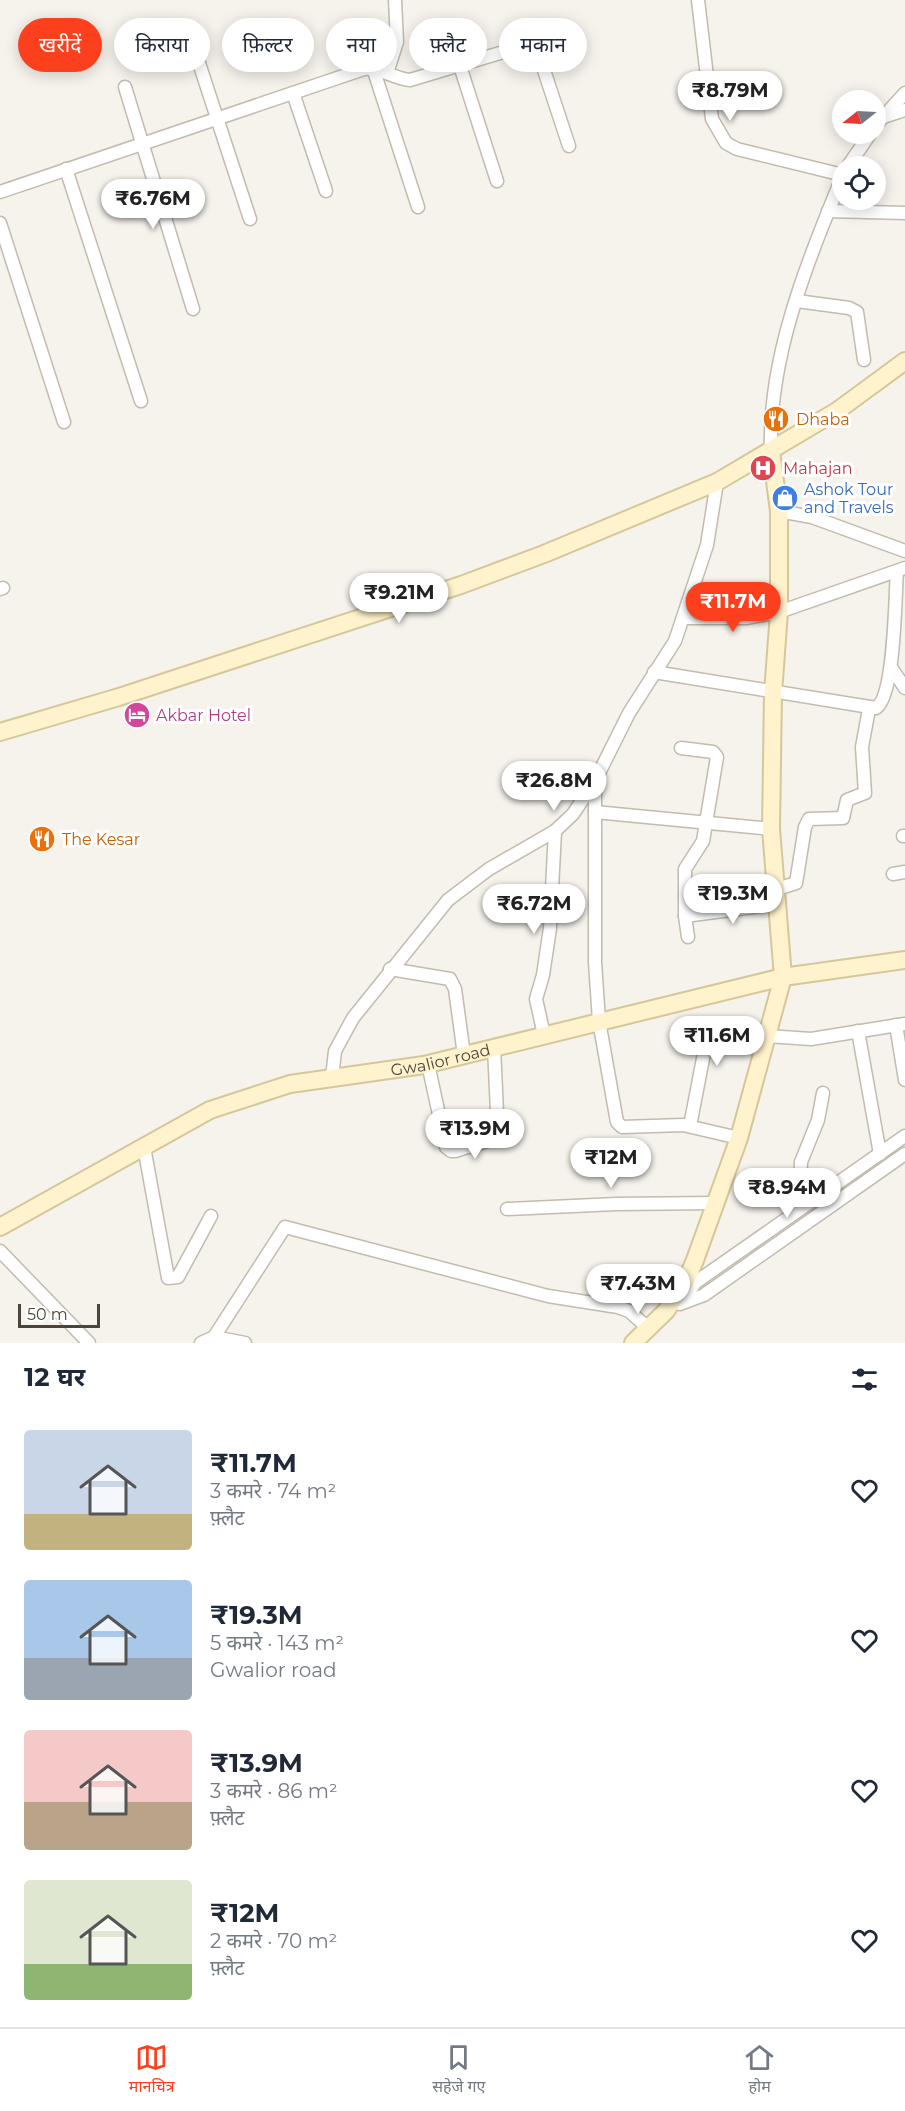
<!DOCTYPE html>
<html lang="hi">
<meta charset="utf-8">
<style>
body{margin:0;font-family:Montserrat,"Noto Sans Devanagari",sans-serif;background:#f2f2f3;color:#1f2937;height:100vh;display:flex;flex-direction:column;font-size:22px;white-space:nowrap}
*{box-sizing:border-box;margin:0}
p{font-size:20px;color:#747a83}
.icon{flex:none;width:33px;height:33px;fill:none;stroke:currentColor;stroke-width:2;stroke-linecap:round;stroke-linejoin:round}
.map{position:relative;height:1343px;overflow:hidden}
.side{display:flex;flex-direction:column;background:#fff;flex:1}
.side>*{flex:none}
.guide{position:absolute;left:18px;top:18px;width:600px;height:54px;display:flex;gap:12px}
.needle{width:39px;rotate:252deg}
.tools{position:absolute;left:832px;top:90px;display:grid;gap:12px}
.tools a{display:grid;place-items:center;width:54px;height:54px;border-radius:50%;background:#fff;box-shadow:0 3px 15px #0003;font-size:30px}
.scale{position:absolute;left:18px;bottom:15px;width:82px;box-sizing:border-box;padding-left:6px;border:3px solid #4b4439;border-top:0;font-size:16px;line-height:21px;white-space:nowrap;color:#4b4439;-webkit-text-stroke:4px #fff;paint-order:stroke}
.price{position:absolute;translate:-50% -51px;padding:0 14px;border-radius:21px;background:#fff;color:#222;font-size:20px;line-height:39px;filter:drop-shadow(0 2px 3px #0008)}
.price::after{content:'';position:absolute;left:50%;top:36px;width:18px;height:14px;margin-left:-9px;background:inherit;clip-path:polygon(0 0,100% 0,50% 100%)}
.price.current{background:#fc3f1d;color:#fff}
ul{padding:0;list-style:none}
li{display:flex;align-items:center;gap:18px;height:150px;padding:0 24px}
li span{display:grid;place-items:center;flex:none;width:168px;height:120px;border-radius:6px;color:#555}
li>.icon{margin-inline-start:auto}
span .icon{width:72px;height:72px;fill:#fffc;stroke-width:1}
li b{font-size:26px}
h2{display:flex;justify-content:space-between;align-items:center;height:72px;padding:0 24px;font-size:26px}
.pill{padding:0 21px;border-radius:27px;background:#fff;box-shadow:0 3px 15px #0003;font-size:21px;line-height:54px}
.pill.current{background:#fc3f1d;color:#fff}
.menu{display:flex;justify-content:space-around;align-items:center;height:84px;border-top:2px solid #e0e1e3;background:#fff;font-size:16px;color:#747a83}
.menu a{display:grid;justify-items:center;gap:3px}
.menu .current{color:#fc3f1d}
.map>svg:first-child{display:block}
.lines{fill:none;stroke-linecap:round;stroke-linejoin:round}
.street-casing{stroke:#c2bbae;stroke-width:15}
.secondary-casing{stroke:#d6c79b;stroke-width:20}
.street{stroke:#fff;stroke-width:12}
.secondary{stroke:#fff3cd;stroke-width:16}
.labels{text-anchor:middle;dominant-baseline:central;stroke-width:6;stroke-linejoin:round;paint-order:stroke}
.food-label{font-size:16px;fill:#c56008;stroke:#fff;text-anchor:start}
.health-label{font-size:16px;fill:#be3a42;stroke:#fff;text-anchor:start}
.shop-label{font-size:16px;fill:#366cbe;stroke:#fff;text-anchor:start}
.hotel-label{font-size:16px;fill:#b23c85;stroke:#fff;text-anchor:start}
.street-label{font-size:16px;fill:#4b4439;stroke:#fff}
</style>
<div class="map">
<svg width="905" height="1343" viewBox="0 0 905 1343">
<rect width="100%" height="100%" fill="#f6f3ec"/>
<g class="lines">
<defs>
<g id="street">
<polyline points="698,0 712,119 726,143 737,149 843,175"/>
<polyline points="199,63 250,219"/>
<polyline points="460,66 497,181"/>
<polyline points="373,68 418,207"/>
<polyline points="387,73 397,42 395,0"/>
<polyline points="125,87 193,309"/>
<polyline points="293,93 326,191"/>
<polyline points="883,117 905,110"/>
<polyline points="876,125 905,93"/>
<polyline points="848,166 870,134"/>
<polyline points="66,169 141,401"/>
<path d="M0,192L364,69C381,67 394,79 410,80L530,44L537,49L569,146"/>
<polyline points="828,211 905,213"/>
<polyline points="0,223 64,422"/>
<polyline points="797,301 849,308 857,312 864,360"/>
<path d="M771,451C768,356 808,261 843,175"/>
<polyline points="779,511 812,517 905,551"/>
<polyline points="0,589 3,588"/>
<polyline points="684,618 746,618 779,612 905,568"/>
<polyline points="892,669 905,688"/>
<path d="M654,672L876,708C895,696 895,597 897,571"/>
<polyline points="681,748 713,752 717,757 703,841 685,869 685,916 688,937"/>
<polyline points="595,781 595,962 599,1021 617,1122 622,1127 683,1125 739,1138"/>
<polyline points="595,812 771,829"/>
<polyline points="903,836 905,836"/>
<polyline points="893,874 905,872"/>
<polyline points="777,889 796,883 805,827 809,819 843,818 847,800 865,793 862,747 869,709"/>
<polyline points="685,916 778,904"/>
<polyline points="390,969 450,979 455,989 464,1055"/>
<polyline points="896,1025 905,1080"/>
<polyline points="858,1031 880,1154"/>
<polyline points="544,1035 536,999 543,975 550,928 555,831"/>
<polyline points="428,1064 446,1147 451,1151 455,1151 494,1139 498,1134 494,1047"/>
<polyline points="332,1078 335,1051 353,1018 448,900 489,869 555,831 573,814 595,781 629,713 675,641 707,545 717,482"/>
<polyline points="690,1126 706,1043 711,1038 767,1036 811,1039 905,1024"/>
<polyline points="144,1147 168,1278 178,1277 211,1216"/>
<polyline points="803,1207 800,1187 801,1162 818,1120 823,1093"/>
<polyline points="507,1209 616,1204 716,1203"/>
<polyline points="0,1251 89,1343"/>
<polyline points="682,1301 696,1282 905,1136"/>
<polyline points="680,1304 704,1295 905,1154"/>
<polyline points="214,1337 245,1343"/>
<polyline points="201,1343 214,1337 285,1227 548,1296 618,1307 629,1311 649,1329"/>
</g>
<g id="secondary">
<polyline points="0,732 119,697 461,585 544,554 717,482 837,411 905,361"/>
<path id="s1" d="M0,1227L210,1110L290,1084L424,1065L783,977L905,960"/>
<polyline points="633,1343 666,1311 686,1281 695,1260 739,1138 783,977 771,829 773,693 779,612 779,511 771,451"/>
</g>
</defs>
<!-- street casing -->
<use href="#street" class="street-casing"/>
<!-- secondary casing -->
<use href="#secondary" class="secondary-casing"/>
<!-- street -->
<use href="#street" class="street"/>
<!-- secondary -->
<use href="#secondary" class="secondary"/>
</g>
<!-- icons -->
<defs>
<symbol id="restaurant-disc" viewBox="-11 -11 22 22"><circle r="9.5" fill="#e8710a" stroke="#fff"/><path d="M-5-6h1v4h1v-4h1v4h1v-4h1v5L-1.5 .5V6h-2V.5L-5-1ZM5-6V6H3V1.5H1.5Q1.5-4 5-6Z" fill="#fff"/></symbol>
<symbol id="hospital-disc" viewBox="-11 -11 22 22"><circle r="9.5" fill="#e0444e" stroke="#fff"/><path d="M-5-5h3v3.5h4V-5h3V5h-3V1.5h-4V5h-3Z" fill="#fff"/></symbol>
<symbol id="shop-disc" viewBox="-11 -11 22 22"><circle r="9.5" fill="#3f7fe0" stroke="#fff"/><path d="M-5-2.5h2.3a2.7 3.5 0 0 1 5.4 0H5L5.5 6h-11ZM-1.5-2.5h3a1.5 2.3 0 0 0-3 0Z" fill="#fff"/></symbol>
<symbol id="hotel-disc" viewBox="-11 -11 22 22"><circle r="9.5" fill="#d1479c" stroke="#fff"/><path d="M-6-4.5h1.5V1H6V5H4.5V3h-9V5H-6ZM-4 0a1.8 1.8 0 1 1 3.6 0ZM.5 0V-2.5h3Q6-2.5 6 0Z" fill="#fff"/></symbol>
</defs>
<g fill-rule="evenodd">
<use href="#restaurant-disc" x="761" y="404" width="30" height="30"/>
<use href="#hospital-disc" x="748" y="453" width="30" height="30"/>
<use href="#shop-disc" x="770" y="483" width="30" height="30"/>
<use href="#hotel-disc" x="122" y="700" width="30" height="30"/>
<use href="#restaurant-disc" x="27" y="824" width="30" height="30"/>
</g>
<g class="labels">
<!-- food labels -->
<g class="food-label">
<text x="796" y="419">Dhaba</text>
<text x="62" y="839">The Kesar</text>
</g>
<!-- health labels -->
<g class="health-label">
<text x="783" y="468">Mahajan</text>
</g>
<!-- shop labels -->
<g class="shop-label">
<text x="804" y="489">Ashok Tour<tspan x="804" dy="18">and Travels</tspan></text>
</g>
<!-- hotel labels -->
<g class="hotel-label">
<text x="156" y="715">Akbar Hotel</text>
</g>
<!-- street labels -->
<g class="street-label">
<text stroke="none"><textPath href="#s1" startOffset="477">Gwalior road</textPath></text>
</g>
</g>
</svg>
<div class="tools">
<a><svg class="needle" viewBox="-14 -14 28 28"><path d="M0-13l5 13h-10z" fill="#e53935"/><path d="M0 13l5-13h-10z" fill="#747a83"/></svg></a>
<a><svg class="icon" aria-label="locate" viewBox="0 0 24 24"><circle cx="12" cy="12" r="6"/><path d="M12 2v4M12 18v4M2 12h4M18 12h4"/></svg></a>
</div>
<div class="scale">50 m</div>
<b class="price" style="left:730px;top:122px">₹8.79M</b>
<b class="price" style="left:153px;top:230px">₹6.76M</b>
<b class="price" style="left:399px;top:624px">₹9.21M</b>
<b class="price current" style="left:733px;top:633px">₹11.7M</b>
<b class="price" style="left:554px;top:812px">₹26.8M</b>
<b class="price" style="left:733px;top:925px">₹19.3M</b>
<b class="price" style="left:534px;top:935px">₹6.72M</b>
<b class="price" style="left:717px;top:1067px">₹11.6M</b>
<b class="price" style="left:475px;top:1160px">₹13.9M</b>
<b class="price" style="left:611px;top:1189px">₹12M</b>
<b class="price" style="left:787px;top:1219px">₹8.94M</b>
<b class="price" style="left:638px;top:1315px">₹7.43M</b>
<div class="guide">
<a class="pill current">खरीदें</a>
<a class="pill">किराया</a>
<a class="pill">फ़िल्टर</a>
<a class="pill">नया</a>
<a class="pill">फ़्लैट</a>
<a class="pill">मकान</a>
</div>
</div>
<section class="side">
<h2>12 घर<svg class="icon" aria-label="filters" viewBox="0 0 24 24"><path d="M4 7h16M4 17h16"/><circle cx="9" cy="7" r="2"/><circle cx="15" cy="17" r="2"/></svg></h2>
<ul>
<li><span style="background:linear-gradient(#c9d6e8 70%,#c2b280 0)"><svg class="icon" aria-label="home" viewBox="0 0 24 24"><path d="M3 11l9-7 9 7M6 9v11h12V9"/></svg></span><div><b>₹11.7M</b><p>3 कमरे · 74 m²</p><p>फ़्लैट</p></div><svg class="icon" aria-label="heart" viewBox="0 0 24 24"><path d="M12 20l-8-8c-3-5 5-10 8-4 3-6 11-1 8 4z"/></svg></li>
<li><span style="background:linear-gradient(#a9c7e8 65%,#9aa5b1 0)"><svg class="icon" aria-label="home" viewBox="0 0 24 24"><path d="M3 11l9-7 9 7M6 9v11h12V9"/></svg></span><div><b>₹19.3M</b><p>5 कमरे · 143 m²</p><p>Gwalior road</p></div><svg class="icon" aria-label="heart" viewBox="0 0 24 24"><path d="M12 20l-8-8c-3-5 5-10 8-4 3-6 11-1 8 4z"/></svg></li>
<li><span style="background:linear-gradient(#f6c9c9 60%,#b9a48a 0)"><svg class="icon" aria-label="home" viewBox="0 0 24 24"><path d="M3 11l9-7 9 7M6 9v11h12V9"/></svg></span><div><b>₹13.9M</b><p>3 कमरे · 86 m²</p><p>फ़्लैट</p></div><svg class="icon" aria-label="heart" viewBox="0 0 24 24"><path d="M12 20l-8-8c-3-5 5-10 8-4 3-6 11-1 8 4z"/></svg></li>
<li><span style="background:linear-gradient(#dfe7d0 70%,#8fb573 0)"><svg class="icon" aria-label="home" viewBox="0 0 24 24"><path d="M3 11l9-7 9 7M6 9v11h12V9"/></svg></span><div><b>₹12M</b><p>2 कमरे · 70 m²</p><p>फ़्लैट</p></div><svg class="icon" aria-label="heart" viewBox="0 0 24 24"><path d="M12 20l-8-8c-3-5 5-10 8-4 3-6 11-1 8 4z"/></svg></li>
</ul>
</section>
<nav class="menu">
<a class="current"><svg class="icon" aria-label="map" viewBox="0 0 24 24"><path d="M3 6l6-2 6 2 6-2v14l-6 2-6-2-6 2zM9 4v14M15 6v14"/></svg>मानचित्र</a>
<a><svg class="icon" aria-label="saved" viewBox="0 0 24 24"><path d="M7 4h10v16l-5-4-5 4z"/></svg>सहेजे गए</a>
<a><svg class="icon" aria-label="home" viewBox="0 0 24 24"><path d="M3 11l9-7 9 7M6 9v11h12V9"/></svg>होम</a>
</nav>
